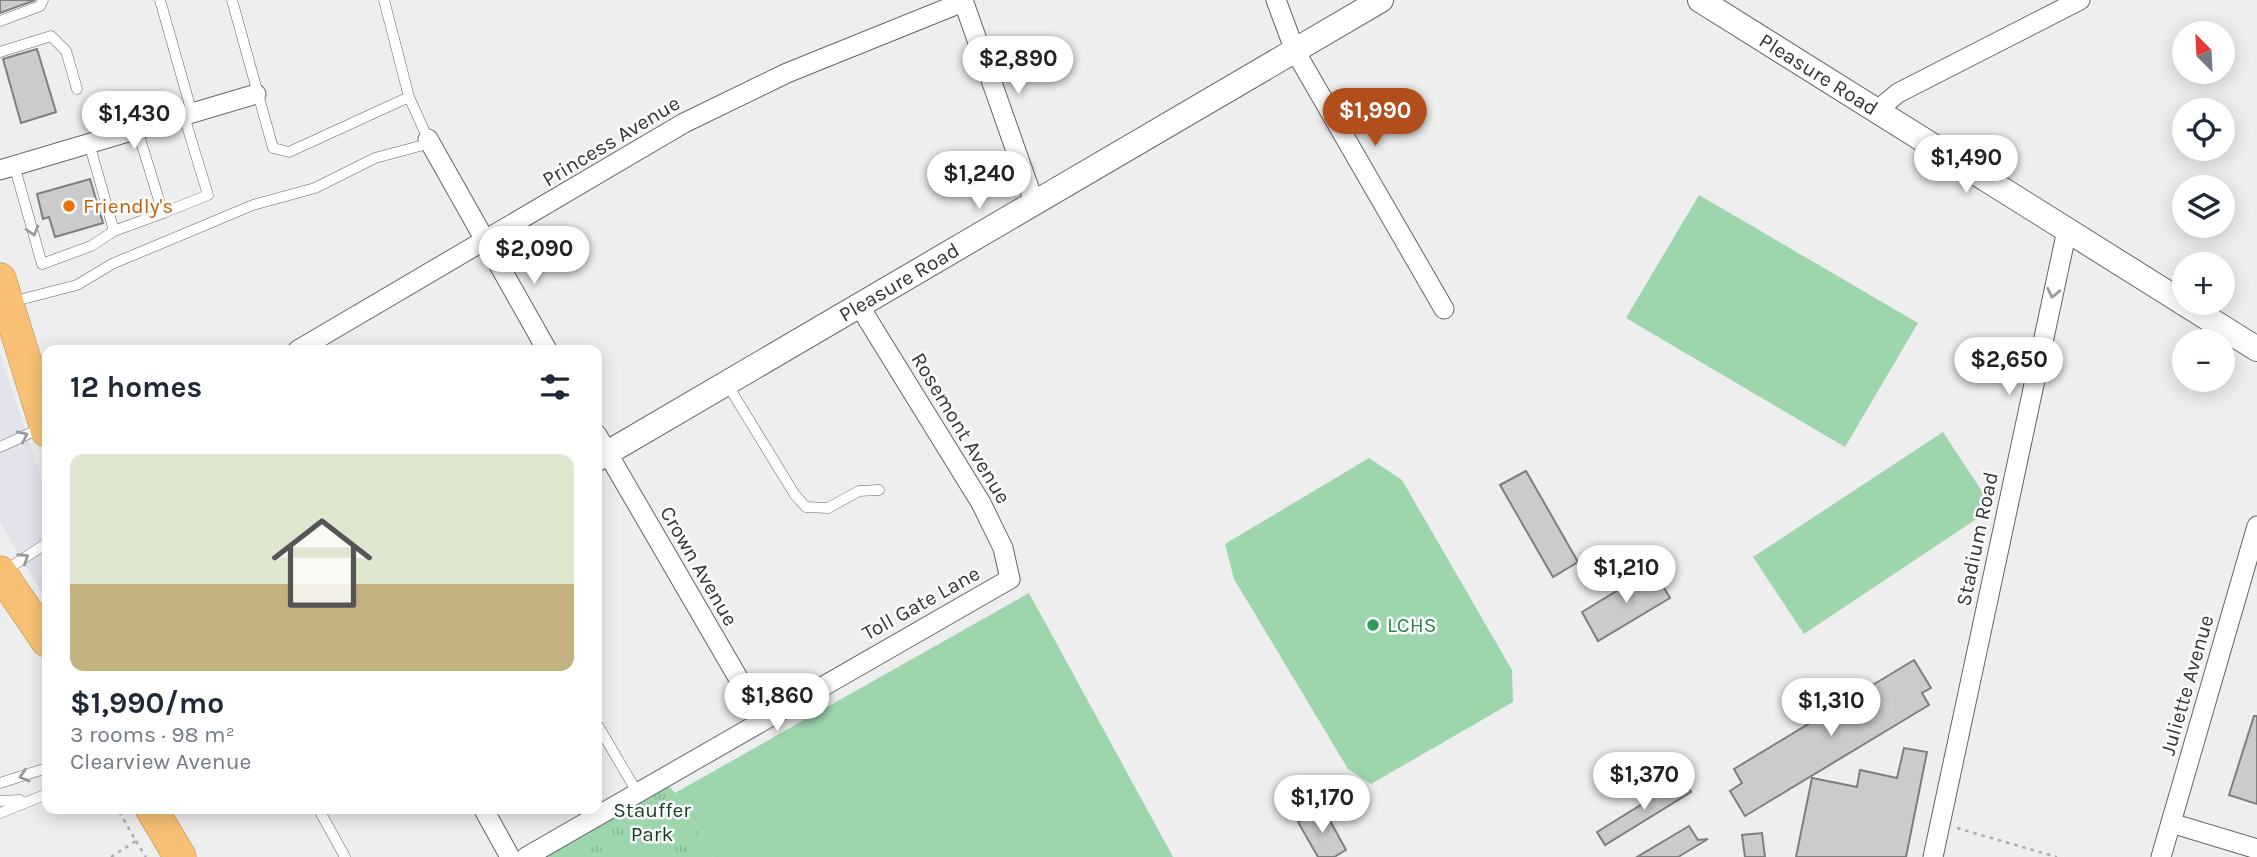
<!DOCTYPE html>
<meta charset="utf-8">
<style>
body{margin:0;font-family:Karla,sans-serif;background:#f2f2f3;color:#1f2937;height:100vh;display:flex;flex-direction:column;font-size:26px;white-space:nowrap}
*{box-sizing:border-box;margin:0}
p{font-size:23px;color:#747a83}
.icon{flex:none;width:38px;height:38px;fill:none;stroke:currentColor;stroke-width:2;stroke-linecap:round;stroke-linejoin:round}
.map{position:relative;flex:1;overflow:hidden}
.sheet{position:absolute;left:42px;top:345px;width:560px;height:469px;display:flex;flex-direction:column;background:#fff;border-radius:14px;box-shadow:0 4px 18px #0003}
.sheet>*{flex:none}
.needle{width:46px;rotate:336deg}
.tools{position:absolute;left:2172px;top:21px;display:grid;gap:14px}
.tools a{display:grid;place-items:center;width:63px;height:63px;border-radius:50%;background:#fff;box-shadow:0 4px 18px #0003;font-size:35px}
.price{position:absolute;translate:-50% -60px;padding:0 16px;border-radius:24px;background:#fff;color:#222;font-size:23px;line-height:46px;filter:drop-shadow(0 2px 4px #0008)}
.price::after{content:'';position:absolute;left:50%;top:42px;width:21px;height:16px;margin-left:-10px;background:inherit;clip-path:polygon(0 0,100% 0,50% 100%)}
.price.selected{background:#b24e1c;color:#fff}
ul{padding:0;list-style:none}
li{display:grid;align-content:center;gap:14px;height:371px;padding:0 28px}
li+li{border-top:2px solid #e0e1e3}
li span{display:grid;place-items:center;height:217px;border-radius:14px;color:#555}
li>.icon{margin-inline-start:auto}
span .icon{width:126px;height:126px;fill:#fffc;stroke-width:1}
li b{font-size:30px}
h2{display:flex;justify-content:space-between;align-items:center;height:84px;padding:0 28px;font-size:30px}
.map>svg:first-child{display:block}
.built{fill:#e3e3eb}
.park{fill:url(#park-tufts)}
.garden{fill:#9dd6ad}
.building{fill:#cccbcb;stroke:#807f7e;stroke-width:2}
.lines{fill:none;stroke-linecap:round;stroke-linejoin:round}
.service-casing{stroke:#656566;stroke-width:11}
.minor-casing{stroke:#656566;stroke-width:21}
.tertiary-casing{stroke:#656566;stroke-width:26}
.trunk-casing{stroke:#b28548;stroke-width:33}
.path{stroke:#acacad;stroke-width:2.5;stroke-dasharray:3.5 5;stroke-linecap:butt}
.service{stroke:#fff;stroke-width:10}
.minor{stroke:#fff;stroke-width:19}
.tertiary{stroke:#fff;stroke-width:24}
.trunk{stroke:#f7c074;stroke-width:32}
.oneway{stroke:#9a9a9a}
.food-dot{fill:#e8710a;stroke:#fcfcfd;stroke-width:2.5}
.leisure-dot{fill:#2e9e5b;stroke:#fcfcfd;stroke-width:2.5}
.labels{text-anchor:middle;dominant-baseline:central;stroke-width:5;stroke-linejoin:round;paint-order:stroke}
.street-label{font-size:21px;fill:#353536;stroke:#fcfcfd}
.food-label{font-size:21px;fill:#c56008;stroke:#fcfcfd;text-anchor:start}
.leisure-label{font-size:21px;fill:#27864d;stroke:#fcfcfd;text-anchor:start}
.park-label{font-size:21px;fill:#113e22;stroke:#fcfcfd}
</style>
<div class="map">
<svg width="2257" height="857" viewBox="0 0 2257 857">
<defs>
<pattern id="park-tufts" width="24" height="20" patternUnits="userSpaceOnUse" patternTransform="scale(1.75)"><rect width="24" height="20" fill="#9dd6ad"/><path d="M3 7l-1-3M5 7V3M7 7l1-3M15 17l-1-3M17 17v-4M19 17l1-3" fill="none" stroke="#88b895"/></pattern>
</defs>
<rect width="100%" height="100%" fill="#eeeeef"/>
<!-- built -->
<polygon class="built" points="0,354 47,494 47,601 0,522"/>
<!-- park -->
<polygon class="park" points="662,778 675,793 713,857 526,857"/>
<!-- garden -->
<g class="garden">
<polygon points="1699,195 1918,323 1845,447 1626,318"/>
<polygon points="1943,432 1993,508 1804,634 1753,557"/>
<polygon points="1369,458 1402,480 1512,670 1513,702 1371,784 1348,769 1234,579 1225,544"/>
<polygon points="1029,593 1173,857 713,857 675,793"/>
<polygon points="654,829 670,857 606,857"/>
</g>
<!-- building -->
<g class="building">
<polygon points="0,0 35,0 0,13"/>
<polygon points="37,49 56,112 21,123 3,59"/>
<polygon points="90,179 103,223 55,237 49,217 43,219 37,194"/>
<polygon points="1526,471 1578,562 1553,577 1500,485"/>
<polygon points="1653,569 1670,598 1598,641 1582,612"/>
<polygon points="1914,660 1931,688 1922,693 1929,705 1745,816 1730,791 1742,783 1734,769"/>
<polygon points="2254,716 2257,716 2257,804 2229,795"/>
<polygon points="1904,748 1927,752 1906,857 1796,857 1812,778 1857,787 1860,770 1897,778"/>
<polygon points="1683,779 1691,792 1605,845 1597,832"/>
<polygon points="1323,808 1346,850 1334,857 1318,857 1298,822"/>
<polygon points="1689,826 1698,840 1708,839 1678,857 1637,857"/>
<polygon points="1762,833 1765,857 1745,857 1742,835"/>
</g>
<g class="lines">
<defs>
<g id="service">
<polyline points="160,0 192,113"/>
<polyline points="232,0 273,148 289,152 409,97 428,139"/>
<polyline points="384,0 409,97"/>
<polyline points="0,21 40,6 43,0"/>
<polyline points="0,52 51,36 66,51 77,89"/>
<polyline points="89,143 114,231 163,213 137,129"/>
<polyline points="14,165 42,264 91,246 114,231"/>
<polyline points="163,213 208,195 184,116"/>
<polyline points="11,302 77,285 112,264 253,205 315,188 375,158 431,143"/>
<polyline points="727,384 795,495 806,507 828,508 859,491 879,490"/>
<polyline points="0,447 41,428"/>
<polyline points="3,572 47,543"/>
<polyline points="597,724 637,792"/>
<polyline points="0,783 47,768"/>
<polyline points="0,801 20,800"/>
<polyline points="318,808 345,857"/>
<polyline points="0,813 47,794"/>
</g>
<g id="minor">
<polyline points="963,0 1035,205"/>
<polyline points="1276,0 1295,51 1444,309"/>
<polyline points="1875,112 1898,93 2080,0"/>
<polyline points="428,139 547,350"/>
<polyline points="0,170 256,94"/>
<polyline points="298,350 684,123 787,73 963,2"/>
<polyline points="597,435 762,719"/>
<polyline points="483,808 510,857"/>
<polyline points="2171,823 2257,849"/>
<polyline points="526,857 1010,579 1003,548 981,503 860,307"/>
<polyline points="1933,857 2067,230"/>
<polyline points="2161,857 2257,526"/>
</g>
<g id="tertiary">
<path id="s1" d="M1700,0L2257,349"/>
<path id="s2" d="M597,459L1381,0"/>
</g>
<g id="trunk">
<polyline points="0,279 47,431"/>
<polyline points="0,572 47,641"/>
<polyline points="151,808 180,857"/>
</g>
</defs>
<!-- service casing -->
<use href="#service" class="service-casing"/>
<!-- minor casing -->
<use href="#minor" class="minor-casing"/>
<!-- tertiary casing -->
<use href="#tertiary" class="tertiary-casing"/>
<!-- trunk casing -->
<use href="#trunk" class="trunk-casing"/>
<!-- path -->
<g class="path">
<polyline points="1957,828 2057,857"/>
<polyline points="136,841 146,857"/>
<polyline points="111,857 136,841 117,808"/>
</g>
<!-- service -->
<use href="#service" class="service"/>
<!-- minor -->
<use href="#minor" class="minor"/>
<!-- tertiary -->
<use href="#tertiary" class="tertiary"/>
<!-- trunk -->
<use href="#trunk" class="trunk"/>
</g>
<!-- one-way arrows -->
<defs><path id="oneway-chevron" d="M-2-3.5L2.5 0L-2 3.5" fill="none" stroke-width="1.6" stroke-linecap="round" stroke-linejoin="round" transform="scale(1.75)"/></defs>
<g class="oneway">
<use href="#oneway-chevron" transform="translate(33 231) rotate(74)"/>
<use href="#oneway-chevron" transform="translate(2053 293) rotate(102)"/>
<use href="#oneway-chevron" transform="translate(23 436) rotate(-25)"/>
<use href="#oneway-chevron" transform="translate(24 558) rotate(-33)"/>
<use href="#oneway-chevron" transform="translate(24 776) rotate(163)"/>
</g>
<!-- markers -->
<circle class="food-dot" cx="69" cy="206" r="7"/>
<circle class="leisure-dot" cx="1373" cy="625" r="7"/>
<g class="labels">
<!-- street labels -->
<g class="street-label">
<text stroke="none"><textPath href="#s1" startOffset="140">Pleasure Road</textPath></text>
<text transform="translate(611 141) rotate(-31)">Princess Avenue</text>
<text stroke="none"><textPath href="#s2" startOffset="350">Pleasure Road</textPath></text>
<text transform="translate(961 428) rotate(59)">Rosemont Avenue</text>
<text transform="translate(1977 539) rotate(-78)">Stadium Road</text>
<text transform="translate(699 566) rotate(60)">Crown Avenue</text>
<text transform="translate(921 603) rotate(-29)">Toll Gate Lane</text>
<text transform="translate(2187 685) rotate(-74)">Juliette Avenue</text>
</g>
<!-- food labels -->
<g class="food-label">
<text x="83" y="206">Friendly's</text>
</g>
<!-- leisure labels -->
<g class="leisure-label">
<text x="1387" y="625">LCHS</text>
</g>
<!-- park labels -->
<g class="park-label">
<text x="652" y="810">Stauffer<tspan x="652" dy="24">Park</tspan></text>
</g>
</g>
</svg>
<div class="tools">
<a><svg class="needle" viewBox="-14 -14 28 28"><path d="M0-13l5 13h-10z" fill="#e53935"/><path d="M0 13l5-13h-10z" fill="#747a83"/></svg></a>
<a><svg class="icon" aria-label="locate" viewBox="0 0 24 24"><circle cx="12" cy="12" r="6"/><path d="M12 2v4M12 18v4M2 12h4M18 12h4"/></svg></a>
<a><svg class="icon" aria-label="layers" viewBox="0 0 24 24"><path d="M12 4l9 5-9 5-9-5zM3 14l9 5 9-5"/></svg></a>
<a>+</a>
<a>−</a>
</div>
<b class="price" style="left:1018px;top:96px">$2,890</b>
<b class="price selected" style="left:1375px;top:148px">$1,990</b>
<b class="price" style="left:134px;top:151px">$1,430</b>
<b class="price" style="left:1966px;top:195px">$1,490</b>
<b class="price" style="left:979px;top:211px">$1,240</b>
<b class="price" style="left:534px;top:286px">$2,090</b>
<b class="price" style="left:2009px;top:397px">$2,650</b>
<b class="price" style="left:1626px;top:605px">$1,210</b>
<b class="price" style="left:777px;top:733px">$1,860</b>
<b class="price" style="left:1831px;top:738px">$1,310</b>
<b class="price" style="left:1644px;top:812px">$1,370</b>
<b class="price" style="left:1322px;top:835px">$1,170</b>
<section class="sheet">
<h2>12 homes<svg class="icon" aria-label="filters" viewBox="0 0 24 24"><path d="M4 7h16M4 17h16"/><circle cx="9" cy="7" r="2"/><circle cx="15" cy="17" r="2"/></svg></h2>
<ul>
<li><span style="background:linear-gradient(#dfe7d0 60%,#c2b280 0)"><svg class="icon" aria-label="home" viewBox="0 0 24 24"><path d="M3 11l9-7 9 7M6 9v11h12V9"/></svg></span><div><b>$1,990/mo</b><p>3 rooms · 98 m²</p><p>Clearview Avenue</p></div></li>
</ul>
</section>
</div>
